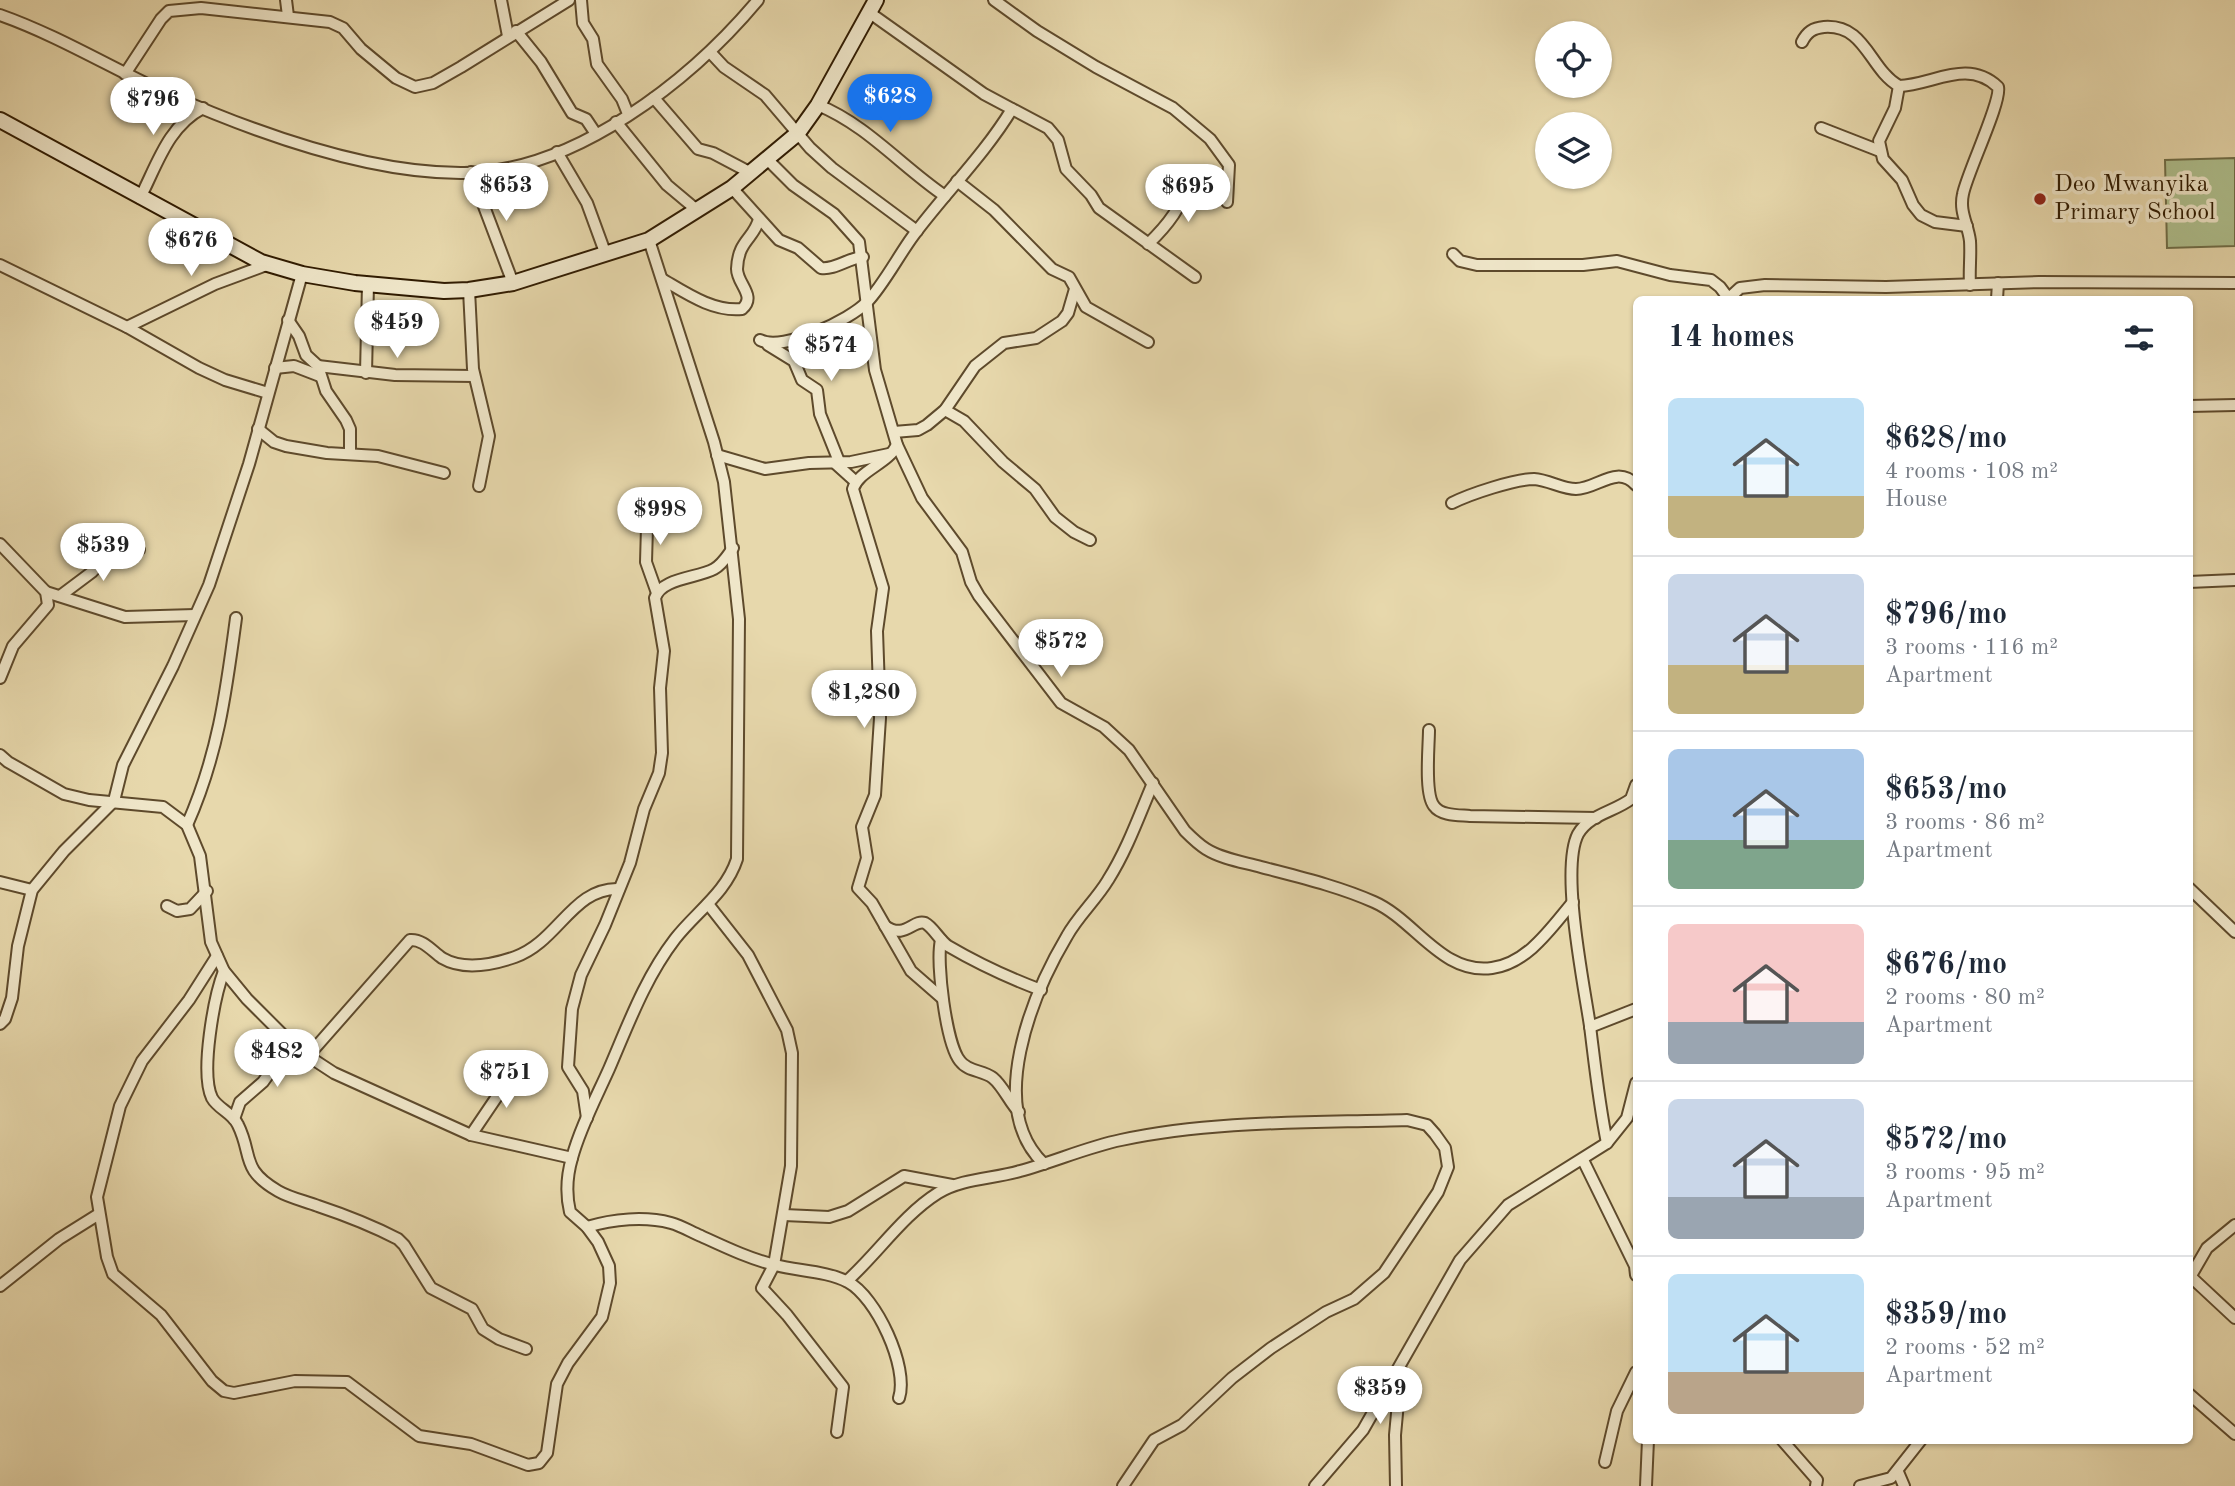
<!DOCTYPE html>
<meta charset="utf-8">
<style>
body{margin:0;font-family:"Old Standard TT",serif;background:#f6f6f7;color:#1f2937;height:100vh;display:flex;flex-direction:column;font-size:26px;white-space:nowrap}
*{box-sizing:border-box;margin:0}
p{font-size:23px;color:#747a83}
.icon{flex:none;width:38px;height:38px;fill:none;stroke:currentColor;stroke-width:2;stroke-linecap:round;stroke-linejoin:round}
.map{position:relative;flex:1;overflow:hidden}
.side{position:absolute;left:1633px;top:296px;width:560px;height:1148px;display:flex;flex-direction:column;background:#fff;border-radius:10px;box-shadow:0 2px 5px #0004}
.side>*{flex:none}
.fabs{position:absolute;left:1535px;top:21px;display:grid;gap:14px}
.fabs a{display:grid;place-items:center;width:77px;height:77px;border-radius:50%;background:#fff;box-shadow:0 2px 5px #0004;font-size:35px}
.price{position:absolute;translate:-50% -60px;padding:0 16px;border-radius:24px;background:#fff;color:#222;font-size:23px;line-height:46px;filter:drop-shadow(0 2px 4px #0008)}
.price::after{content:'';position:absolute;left:50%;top:42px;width:21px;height:16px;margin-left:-10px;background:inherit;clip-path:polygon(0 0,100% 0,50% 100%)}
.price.on{background:#1a73e8;color:#fff}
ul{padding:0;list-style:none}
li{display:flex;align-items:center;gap:21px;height:175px;padding:0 35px}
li+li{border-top:2px solid #e0e1e3}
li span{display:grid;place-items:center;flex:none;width:196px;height:140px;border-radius:10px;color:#555}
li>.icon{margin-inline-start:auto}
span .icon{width:84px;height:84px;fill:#fffc;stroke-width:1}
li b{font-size:30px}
h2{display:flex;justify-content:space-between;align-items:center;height:84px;padding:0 35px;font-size:30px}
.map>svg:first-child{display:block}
.green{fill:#afc08e;stroke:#706e48;stroke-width:2}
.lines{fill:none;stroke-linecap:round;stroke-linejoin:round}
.street-casing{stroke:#5e4a2c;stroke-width:14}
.secondary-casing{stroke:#301b01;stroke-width:18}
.street{stroke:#efe6c9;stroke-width:10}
.secondary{stroke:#efe6c9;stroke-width:14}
.poi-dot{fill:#8f2418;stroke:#efe6c9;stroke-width:2.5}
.labels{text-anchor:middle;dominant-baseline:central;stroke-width:7;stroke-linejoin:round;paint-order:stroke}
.poi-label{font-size:24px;fill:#301b01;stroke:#efe6c9;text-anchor:start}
</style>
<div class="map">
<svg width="2235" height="1486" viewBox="0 0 2235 1486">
<rect width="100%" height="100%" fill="#e7d8ac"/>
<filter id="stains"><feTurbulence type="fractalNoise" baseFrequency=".00286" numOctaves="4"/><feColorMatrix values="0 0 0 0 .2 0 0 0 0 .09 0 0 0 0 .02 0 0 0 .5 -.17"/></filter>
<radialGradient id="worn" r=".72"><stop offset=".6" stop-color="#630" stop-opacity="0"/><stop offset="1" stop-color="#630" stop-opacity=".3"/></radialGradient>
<!-- green -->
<polygon class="green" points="2235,158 2235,246 2167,248 2165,160"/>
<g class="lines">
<defs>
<g id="street">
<polyline points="286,0 288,16"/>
<polyline points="501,0 508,36"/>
<polyline points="581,0 583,23 593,39 597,64 622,99 628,114"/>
<polyline points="994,0 1037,31 1096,67 1173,108 1210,139 1229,165 1227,202"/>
<polyline points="870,13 984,94 1048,128 1058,140 1066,169 1091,195 1099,208 1195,277"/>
<path d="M0,15C57,35 113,69 168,94C254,132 370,174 464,173C575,172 691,80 758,0"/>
<polyline points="516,31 541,62 572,113 586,119 596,134"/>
<path d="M1802,42C1807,32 1813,28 1824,27C1866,24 1869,69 1899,86C1933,85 1967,58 1998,87C2002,101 1967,173 1963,194C1959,212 1968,224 1970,241C1971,256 1969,270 1970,285"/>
<polyline points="710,52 724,67 765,95 810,148 832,168 917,231"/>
<polyline points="125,74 161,19 169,11 201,8 330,22 343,28 361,49 396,78 415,87 433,83 461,67 569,0"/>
<polyline points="1899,86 1895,108 1879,141 1883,159 1902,180 1913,205 1921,215 1935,222 1967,226"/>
<polyline points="654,98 698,149 713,153 751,173"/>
<path d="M818,105C867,125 902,167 945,196"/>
<polyline points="616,122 667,185 698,211"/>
<polyline points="1821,128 1880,151"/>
<polyline points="557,152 587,203 606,255"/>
<path d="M767,159L793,185L834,214L859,242L875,370L897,445L922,498L962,552L971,582L979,596L1061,703L1104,727L1129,750L1185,831C1192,838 1198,844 1206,849C1222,859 1243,862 1261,867C1299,877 1338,886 1374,902C1415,920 1442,975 1492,968C1528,963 1551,928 1573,902"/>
<polyline points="471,172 513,283"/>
<polyline points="957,181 994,210 1052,269 1069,277 1086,307 1148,342"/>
<path d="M732,188L779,240L798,248L821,268C835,270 848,258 863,257"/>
<path d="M140,198C157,165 168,126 203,108"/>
<path d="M1148,244C1169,224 1181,207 1190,180"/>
<polyline points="1453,254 1460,261 1477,265 1583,265 1617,261 1670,275 1711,280 1720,287 1729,299"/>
<polyline points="0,265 127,327 199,368 225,380 268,393"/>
<path d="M662,279C686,293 713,312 742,309C757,296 737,284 737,269C738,240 754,239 759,219"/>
<polyline points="469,290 473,369 489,436 479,486"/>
<polyline points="1728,299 1740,288 1765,285 1886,287 2039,282 2235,283"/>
<polyline points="1997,299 1998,283"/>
<polyline points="288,320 299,336 306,355 318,366 326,391 346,420 350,429 350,454"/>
<polyline points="127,327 215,284 269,264"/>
<path d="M760,340C783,352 850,320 867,302C882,287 899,255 913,236C945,193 984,155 1012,109"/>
<polyline points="768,345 794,361 802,380 817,390 820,414 840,464"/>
<polyline points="318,366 395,375 474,376"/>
<polyline points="275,368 294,366 320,376"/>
<polyline points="366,373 368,284"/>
<polyline points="2189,406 2235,405"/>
<polyline points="945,410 964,421 1003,462 1035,489 1055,517 1074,532 1090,540"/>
<polyline points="258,429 274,442 286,446 327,453 378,456 444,473"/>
<polyline points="894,432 918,430 927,425 945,410 975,366 1004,343 1036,338 1062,321 1068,313 1075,289"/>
<path d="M897,445C888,464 859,470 853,489L883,588L877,631L880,718L875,795L862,827L867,858L858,888L872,903L911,971L942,998"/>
<polyline points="717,455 765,469 809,463 851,462 889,454"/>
<polyline points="836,464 856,482"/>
<path d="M1452,503C1470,494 1515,479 1534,479C1549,480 1562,489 1576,489C1597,489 1617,464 1636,485"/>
<polyline points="642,511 647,527 646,562 657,593"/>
<polyline points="0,544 46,592 48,605 13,646 0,678"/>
<polyline points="2189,582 2235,580"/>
<polyline points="46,592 125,617 195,615"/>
<polyline points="60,596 92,572 115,548 139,550"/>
<path d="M1429,730C1429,746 1424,794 1434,806C1441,816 1459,815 1470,816L1596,818"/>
<polyline points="0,755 8,762 64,794 89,800 163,807 187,825 200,856 211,942 224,971 247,999 291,1043 308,1056 334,1073 471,1135 572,1158"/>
<path d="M187,825C218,755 226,693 236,618"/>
<polyline points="0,882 32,890"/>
<polyline points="2189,888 2235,932"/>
<polyline points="708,904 748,955 787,1030 792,1053 791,1166 774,1265 762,1288 787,1315 843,1387 837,1432"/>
<polyline points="167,906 177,911 190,909 207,891"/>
<path d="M885,926C905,940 913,919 925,923C933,927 940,941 948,946C977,963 1009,978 1041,990"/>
<path d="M941,940C936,962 946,1044 960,1061C968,1072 983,1070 993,1078C1003,1086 1010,1103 1019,1112"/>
<path d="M217,956L189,1000L142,1061L120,1106L97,1197L107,1257L113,1274L161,1315L212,1381L224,1391L234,1393L295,1381L347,1382L419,1436L471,1444L528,1465L539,1463L547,1453L557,1384L568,1363L602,1317L610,1283L609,1266L598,1242L587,1227L570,1212C566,1195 567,1175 572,1158C580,1128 596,1098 609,1069C628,1025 645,978 675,939C696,912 726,893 737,859L739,619L724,482L714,442L649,240"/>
<path d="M224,971C214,997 200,1073 212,1098C218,1109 233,1113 238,1125C253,1155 240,1169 278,1191C290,1198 305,1201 318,1206C345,1215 373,1226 398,1239L404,1245L431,1288L472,1309L483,1329L499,1339L526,1349"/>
<polyline points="0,1024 5,1019 12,998 18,946 32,890 64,851 114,801 123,765 173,666 209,585 249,464 302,274"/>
<polyline points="1590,1027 1636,1009"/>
<path d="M308,1056L410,940C423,939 432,951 442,958C464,971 492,965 515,957C558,942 573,887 619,889"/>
<path d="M587,1118L583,1091L568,1067L572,1009L581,975L605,925L630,863L644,809L659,773L662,753L660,688L664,651L655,598C661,578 698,578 714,569C723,564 727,556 733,548"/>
<polyline points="234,1119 240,1102 263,1082 291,1043"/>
<polyline points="471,1135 517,1067"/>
<path d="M1607,1143C1599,1104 1595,1066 1590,1026C1584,985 1560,869 1578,834C1590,814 1614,812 1631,799L1636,785"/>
<polyline points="1583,1160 1635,1266 1636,1275"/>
<path d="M1044,1164C985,1108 1032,995 1067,936C1078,916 1096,900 1108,880C1127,850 1139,816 1153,783"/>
<polyline points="784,1215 829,1217 848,1211 904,1176 952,1185"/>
<path d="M587,1227C613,1219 645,1216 671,1223C682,1226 691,1232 701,1236C725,1247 750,1259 775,1265C798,1271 827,1271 848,1282C876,1297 909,1367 899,1398"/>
<polyline points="2191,1277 2235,1318"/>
<polyline points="2189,1279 2207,1248 2235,1225"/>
<path d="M847,1281C878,1253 903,1215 938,1193C963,1178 993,1179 1020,1171C1054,1162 1087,1147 1121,1140C1214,1120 1313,1123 1407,1120L1427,1125L1435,1134L1445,1148L1448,1167L1438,1192L1384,1273L1354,1299L1326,1312L1271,1348L1232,1378L1182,1425L1154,1440L1123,1486"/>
<polyline points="0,1286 59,1239 99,1214"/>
<polyline points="2189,1394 2235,1434"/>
<polyline points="1782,1440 1817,1480 1816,1486"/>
<polyline points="1605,1462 1617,1411 1636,1372"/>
<polyline points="1898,1472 1904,1486"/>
<polyline points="1315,1486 1363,1430 1460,1260 1508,1205 1607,1143 1627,1118 1636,1083"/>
<polyline points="1396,1486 1395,1435 1401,1370"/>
<polyline points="1646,1486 1648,1440"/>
<polyline points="1860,1486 1891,1478 1921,1440"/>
</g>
<polyline id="secondary" points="0,120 261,262 302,274 355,283 444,291 469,290 513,283 649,240 732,188 798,133 818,105 876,0"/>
</defs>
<!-- street casing -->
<use href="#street" class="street-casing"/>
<!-- secondary casing -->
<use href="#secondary" class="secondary-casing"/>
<!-- street -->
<use href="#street" class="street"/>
<!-- secondary -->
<use href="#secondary" class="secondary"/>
</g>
<!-- markers -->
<circle class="poi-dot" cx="2040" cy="199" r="7"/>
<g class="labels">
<!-- poi labels -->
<g class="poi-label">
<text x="2054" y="185">Deo Mwanyika<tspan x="2054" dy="28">Primary School</tspan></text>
</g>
</g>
<rect width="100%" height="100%" filter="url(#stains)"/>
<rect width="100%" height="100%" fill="url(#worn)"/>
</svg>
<div class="fabs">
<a><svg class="icon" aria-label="locate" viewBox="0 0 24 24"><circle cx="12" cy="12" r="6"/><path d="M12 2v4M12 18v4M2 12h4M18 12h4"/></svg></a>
<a><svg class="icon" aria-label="layers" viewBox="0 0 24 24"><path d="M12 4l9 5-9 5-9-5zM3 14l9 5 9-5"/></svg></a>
</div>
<b class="price on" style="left:890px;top:134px">$628</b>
<b class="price" style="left:153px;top:137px">$796</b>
<b class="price" style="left:506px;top:223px">$653</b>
<b class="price" style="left:1188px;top:224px">$695</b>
<b class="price" style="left:191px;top:278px">$676</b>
<b class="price" style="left:397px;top:360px">$459</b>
<b class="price" style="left:831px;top:383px">$574</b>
<b class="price" style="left:660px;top:547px">$998</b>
<b class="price" style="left:103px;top:583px">$539</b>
<b class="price" style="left:1061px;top:679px">$572</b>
<b class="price" style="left:864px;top:730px">$1,280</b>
<b class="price" style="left:277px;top:1089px">$482</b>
<b class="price" style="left:506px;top:1110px">$751</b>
<b class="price" style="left:1380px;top:1426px">$359</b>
<section class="side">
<h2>14 homes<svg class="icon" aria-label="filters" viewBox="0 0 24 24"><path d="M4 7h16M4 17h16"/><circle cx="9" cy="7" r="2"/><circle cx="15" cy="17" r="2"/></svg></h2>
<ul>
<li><span style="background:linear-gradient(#bfe0f5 70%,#c2b280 0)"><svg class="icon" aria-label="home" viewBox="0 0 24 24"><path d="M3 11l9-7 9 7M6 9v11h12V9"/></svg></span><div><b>$628/mo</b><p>4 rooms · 108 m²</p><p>House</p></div></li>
<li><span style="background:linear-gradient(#c9d6e8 65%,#c2b280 0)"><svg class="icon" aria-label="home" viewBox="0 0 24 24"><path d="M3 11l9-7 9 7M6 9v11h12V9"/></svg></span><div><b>$796/mo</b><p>3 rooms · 116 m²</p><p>Apartment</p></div></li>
<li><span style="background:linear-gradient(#a9c7e8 65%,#7fa58c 0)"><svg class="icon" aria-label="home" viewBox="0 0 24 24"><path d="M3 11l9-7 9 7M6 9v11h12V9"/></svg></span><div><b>$653/mo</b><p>3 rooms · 86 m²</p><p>Apartment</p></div></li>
<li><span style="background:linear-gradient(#f6c9c9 70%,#9aa5b1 0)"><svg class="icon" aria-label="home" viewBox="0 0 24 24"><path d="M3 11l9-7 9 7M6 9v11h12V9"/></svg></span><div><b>$676/mo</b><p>2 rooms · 80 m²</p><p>Apartment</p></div></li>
<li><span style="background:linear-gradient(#c9d6e8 70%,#9aa5b1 0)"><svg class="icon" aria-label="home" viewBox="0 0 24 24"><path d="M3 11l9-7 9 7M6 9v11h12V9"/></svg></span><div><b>$572/mo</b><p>3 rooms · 95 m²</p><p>Apartment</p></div></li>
<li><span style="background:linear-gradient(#bfe0f5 70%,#b9a48a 0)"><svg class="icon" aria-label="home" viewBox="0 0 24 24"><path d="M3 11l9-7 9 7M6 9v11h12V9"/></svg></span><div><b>$359/mo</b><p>2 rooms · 52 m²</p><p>Apartment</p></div></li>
</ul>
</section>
</div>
